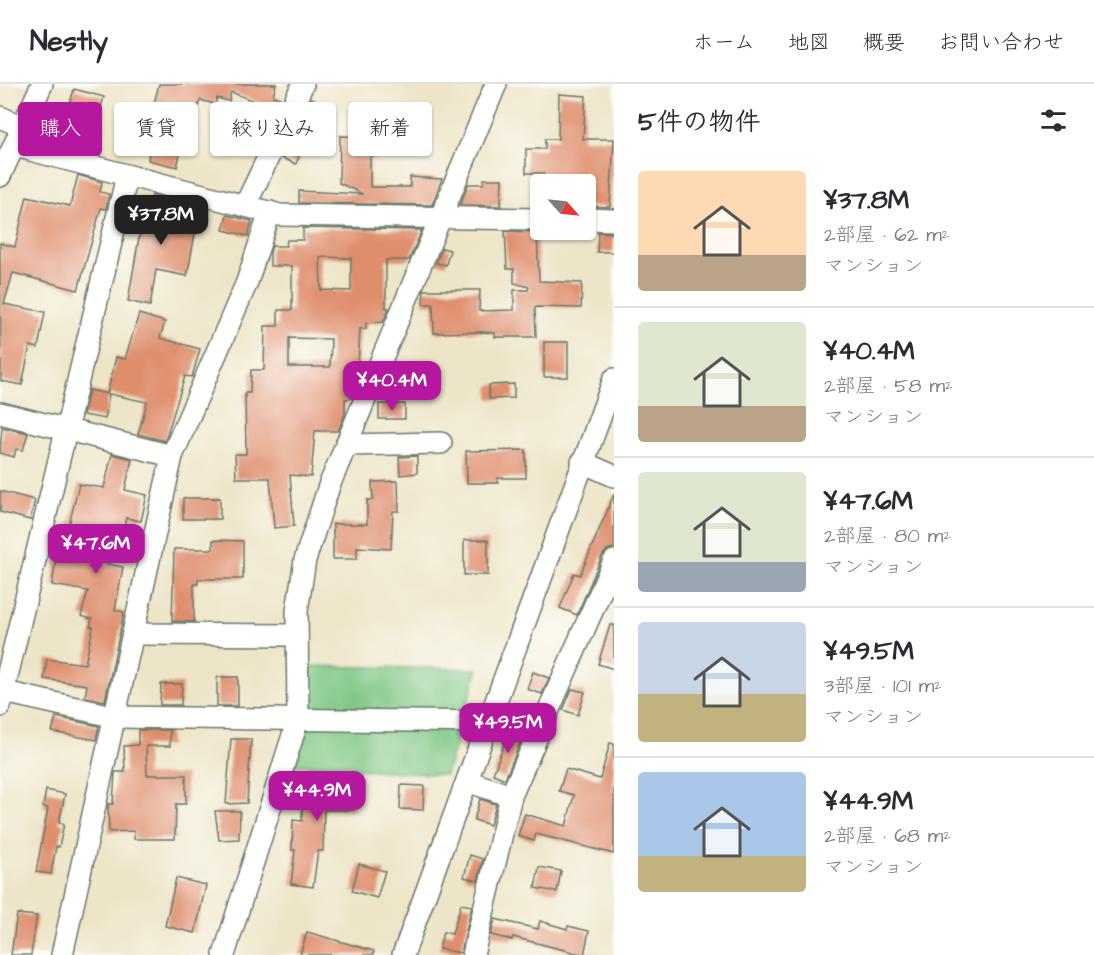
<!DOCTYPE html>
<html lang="ja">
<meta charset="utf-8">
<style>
body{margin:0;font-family:"Architects Daughter","Klee One",sans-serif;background:#f2f2f3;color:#2b2b33;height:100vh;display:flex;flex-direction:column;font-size:22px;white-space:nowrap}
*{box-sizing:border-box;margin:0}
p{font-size:20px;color:#7c7c81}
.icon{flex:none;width:33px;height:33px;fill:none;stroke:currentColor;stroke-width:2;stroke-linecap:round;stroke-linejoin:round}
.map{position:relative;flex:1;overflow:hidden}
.panel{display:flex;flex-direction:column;background:#fff;width:480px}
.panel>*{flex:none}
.guide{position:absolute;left:18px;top:18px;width:506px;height:54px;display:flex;gap:12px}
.needle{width:39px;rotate:117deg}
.controls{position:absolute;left:530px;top:90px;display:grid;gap:12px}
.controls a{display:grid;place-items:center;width:66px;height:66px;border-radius:6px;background:#fff;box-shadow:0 2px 4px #0004;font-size:30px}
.price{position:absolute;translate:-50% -51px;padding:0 14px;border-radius:12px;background:#b5179e;color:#fff;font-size:20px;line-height:39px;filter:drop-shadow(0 2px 3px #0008)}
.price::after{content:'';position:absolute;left:50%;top:36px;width:18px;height:14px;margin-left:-9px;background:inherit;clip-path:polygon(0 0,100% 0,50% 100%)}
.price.active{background:#222;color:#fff}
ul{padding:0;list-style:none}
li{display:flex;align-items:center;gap:18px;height:150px;padding:0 24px}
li+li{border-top:2px solid #e1e1e2}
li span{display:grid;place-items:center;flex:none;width:168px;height:120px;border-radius:6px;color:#555}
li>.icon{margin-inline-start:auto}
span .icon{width:72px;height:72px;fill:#fffc;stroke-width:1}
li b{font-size:26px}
h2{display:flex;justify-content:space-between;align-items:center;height:72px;padding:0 24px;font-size:26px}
.chip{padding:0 21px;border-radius:6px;background:#fff;box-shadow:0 2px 4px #0004;font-size:21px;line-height:54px}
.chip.active{background:#b5179e;color:#fff}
header{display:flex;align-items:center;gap:36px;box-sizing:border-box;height:84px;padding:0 30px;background:#fff;border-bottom:2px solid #e1e1e2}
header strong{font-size:28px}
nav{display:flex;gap:33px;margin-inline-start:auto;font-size:21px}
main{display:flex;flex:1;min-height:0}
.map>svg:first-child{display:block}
.green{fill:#7dc683;stroke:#4e825c;stroke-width:1.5}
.building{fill:#df8e6d;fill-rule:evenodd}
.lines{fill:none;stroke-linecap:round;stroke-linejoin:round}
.minor-casing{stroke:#677868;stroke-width:24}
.minor{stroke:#fff;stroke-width:21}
</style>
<header>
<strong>Nestly</strong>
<nav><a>ホーム</a><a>地図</a><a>概要</a><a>お問い合わせ</a></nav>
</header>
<main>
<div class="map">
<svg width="614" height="871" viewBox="0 0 614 871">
<rect width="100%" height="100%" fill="#fdfcf7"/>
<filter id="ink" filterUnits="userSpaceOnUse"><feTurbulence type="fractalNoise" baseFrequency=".0167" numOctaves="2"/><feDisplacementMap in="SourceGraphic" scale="12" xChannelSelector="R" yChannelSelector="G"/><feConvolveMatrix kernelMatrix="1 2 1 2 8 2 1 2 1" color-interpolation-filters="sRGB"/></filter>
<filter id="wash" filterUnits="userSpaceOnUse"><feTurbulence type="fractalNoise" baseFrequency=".008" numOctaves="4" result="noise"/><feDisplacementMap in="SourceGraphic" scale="24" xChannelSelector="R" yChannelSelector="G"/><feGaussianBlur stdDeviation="1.35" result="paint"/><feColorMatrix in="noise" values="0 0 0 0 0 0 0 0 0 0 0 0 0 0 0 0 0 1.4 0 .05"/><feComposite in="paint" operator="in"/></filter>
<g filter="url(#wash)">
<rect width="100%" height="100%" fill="#eee5c8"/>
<!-- green -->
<polygon class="green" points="305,582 478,585 446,691 284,680"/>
<g id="blocks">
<!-- building -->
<g class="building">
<polygon points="159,0 276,0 273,12 282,15 270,41 253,33 259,19 231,8 229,17 217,14 215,20 200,16 195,36 189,34 177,83 148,76 152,45 148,44"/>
<polygon points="74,5 104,13 96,40 91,38 87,51 63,44"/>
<polygon points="559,10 586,12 583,55 614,55 610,123 585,122 585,100 544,100 544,89 526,89 526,65 545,65 545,55 558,55"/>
<polygon points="311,14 322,19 296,80 282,74"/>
<polygon points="340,52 380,53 380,72 370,72 370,103 410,103 410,93 442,95 432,121 299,119 299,107 363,110 339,99"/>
<polygon points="78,91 102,98 100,108 109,110 106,125 101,124 78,206 13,189 4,220 45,228 38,264 30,262 22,301 1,297 0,159 15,163 27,112 70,122"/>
<polygon points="484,95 502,95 501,122 460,121 468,100 483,100"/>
<polygon points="152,111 167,115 166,123 199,129 187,192 156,186 150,222 128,217 141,142 135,141 138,125 149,127"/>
<polygon points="227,131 252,137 248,152 223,146"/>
<path d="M303,144L422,146L409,176H386V224H389L383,238L366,239V245H360L357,302L352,314L345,315V330L338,347H315L311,393L290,391L294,442L274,444L270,394H236L235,370H246L245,309H250L251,286H264L265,242H278V226H292V182H270V168L272,162H286L287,156H303ZM320,173L351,174V207L321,206ZM289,254L331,255L330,283H289Z"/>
<polygon points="505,147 537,148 539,197 582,199 581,224 535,223 536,253 495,253 495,249 483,248 434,249 433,220 423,220 424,206 480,206 479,227 514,226 514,206 528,206 529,203 514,199 514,185 507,185"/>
<polygon points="598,148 614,149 614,168 597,168"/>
<polygon points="442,164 450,166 446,181 436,179"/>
<polygon points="139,230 165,238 160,254 200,265 192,293 185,292 165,357 138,350 147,318 109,310 105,335 83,331 89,306 107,310 116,273 125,275"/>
<rect x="544" y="258" width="24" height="35"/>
<polygon points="514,300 514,314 489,315 489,301"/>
<rect x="379" y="320" width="26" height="15"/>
<polygon points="2,343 28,349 23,366 16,365 14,373 0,369"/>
<polygon points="526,366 526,394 498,394 498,399 467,399 466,367"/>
<polygon points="112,370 132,375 125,406 147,411 141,437 126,434 122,452 90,446 82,475 123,483 115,526 124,528 105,617 85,613 87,601 44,595 47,575 85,580 93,543 90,542 92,535 81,532 88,507 52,501 57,468 62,469 79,400 104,404"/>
<polygon points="417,372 417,389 400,391 399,373"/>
<polygon points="398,397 399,427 393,427 391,465 357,463 357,475 333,475 333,440 367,440 367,416 373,416 372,398"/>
<polygon points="0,407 35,416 30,436 0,428"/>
<polygon points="614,410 614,464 607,466 602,472 577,531 560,524 574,489 580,491"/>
<rect x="183" y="414" width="37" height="21"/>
<polygon points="213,456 243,457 243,495 198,495 198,500 194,500 194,538 172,537 174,465 213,465"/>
<rect x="464" y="456" width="24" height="35"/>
<polygon points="610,541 614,541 614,585 598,580"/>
<polygon points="533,588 549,594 542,610 527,605"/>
<rect x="217" y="593" width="21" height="29"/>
<polygon points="161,600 182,600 181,621 160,621"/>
<polygon points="572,605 585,608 578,631 563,626"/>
<polygon points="56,633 99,642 96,656 52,648"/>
<polygon points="138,646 170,646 170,662 146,662 147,691 186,691 186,720 176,720 175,755 134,755 134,747 109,748 108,720 113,720 115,688 125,688 124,662 138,661"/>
<polygon points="509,646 523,652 505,695 493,690"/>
<polygon points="231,655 251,655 247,719 226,720"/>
<polygon points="610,659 614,660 614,770 536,750 534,757 518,752 525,730 566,742 574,711 559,707 566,685 600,695"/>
<polygon points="303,693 353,693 353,726 324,726 323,767 318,767 313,803 291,800 295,766 292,766 293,736 302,737"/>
<polygon points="401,701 424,702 423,726 400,725"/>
<polygon points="46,706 65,710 59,739 64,740 59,763 56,762 51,790 36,788 48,724 43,723"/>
<polygon points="480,715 496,720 490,741 474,736"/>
<polygon points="215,727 240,727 239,755 219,756"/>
<polygon points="470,771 483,775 478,797 464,793"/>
<polygon points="359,780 385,787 377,814 352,807"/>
<polygon points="539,783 561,787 557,808 535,804"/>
<polygon points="176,794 206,801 195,849 165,842"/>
<polygon points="461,820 472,822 461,869 439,865 443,848 452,850"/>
<polygon points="17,830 37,832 31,871 11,871"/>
<polygon points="495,835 538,845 540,837 567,845 568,842 589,847 584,871 513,853 512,856 491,851"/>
<polygon points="307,848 374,867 373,871 300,871"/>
</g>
</g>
</g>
<g filter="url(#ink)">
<use href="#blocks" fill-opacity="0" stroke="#677868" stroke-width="1.5"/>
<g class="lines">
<defs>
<g id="minor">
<polyline points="0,33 23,43"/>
<polyline points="15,62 280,131 540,135"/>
<polyline points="0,92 42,0"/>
<polyline points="245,122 303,0"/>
<polyline points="585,135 614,136"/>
<polyline points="0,329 172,372"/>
<polyline points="346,361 441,359"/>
<polyline points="582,378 614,392"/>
<polyline points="134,550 297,551"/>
<polyline points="0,607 116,633 488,638"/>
<polyline points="0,622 127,92"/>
<polyline points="467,697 511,712"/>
<polyline points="62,871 172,372 247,198 270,128"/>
<polyline points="224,871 298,635 297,527 305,476 329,402 496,0"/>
<polyline points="403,871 614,295"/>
<polyline points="473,871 511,712 614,477"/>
</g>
</defs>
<!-- minor casing -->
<use href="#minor" class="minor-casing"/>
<!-- minor -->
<use href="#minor" class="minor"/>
</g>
</g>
</svg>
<div class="controls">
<a><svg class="needle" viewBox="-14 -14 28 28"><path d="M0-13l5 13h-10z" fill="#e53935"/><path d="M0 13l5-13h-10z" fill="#7c7c81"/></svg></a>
</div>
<b class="price active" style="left:161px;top:162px">¥37.8M</b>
<b class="price" style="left:392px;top:328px">¥40.4M</b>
<b class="price" style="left:96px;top:491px">¥47.6M</b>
<b class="price" style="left:508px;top:670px">¥49.5M</b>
<b class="price" style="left:317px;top:738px">¥44.9M</b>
<div class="guide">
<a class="chip active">購入</a>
<a class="chip">賃貸</a>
<a class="chip">絞り込み</a>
<a class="chip">新着</a>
</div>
</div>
<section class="panel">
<h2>5件の物件<svg class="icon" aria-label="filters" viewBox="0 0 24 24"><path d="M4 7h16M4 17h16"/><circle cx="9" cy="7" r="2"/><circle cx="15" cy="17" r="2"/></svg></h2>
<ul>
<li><span style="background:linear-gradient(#ffd9b3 70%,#b9a48a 0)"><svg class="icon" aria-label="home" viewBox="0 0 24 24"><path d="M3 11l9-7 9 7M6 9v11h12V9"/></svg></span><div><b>¥37.8M</b><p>2部屋 · 62 m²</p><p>マンション</p></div></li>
<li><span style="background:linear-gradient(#dfe7d0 70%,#b9a48a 0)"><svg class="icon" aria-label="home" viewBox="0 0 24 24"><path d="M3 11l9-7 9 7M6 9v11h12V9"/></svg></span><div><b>¥40.4M</b><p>2部屋 · 58 m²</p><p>マンション</p></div></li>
<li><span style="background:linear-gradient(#dfe7d0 75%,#9aa5b1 0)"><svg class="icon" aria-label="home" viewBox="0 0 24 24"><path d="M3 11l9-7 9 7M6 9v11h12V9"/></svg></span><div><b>¥47.6M</b><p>2部屋 · 80 m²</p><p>マンション</p></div></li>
<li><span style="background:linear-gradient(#c9d6e8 60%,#c2b280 0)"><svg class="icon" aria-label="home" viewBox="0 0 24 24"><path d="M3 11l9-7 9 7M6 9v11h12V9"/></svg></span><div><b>¥49.5M</b><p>3部屋 · 101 m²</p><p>マンション</p></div></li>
<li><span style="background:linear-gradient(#a9c7e8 70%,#c2b280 0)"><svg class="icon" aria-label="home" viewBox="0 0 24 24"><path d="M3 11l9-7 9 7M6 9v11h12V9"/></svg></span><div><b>¥44.9M</b><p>2部屋 · 68 m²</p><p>マンション</p></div></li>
</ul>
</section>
</main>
